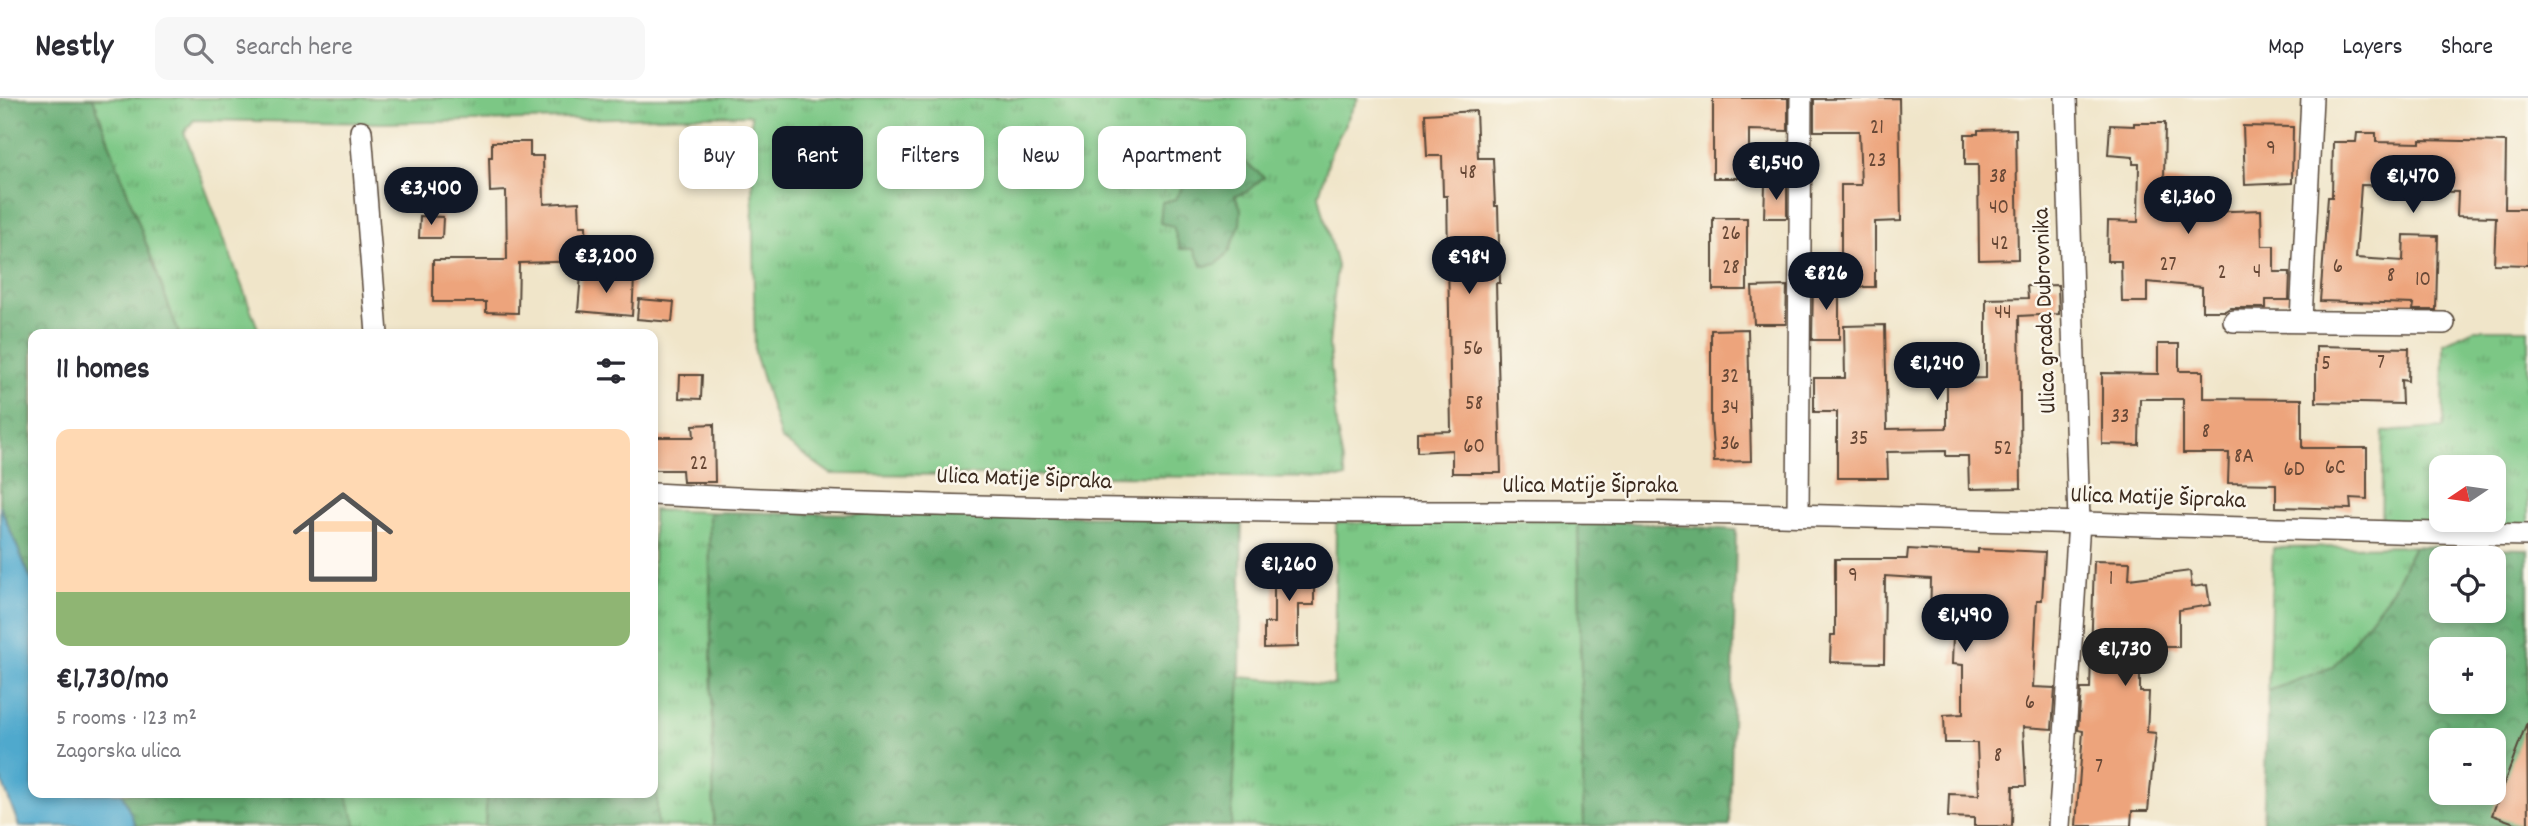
<!DOCTYPE html>
<meta charset="utf-8">
<style>
body{margin:0;font-family:Dekko,sans-serif;background:#f7f7f7;color:#2b2b33;height:100vh;display:flex;flex-direction:column;font-size:26px;white-space:nowrap}
*{box-sizing:border-box;margin:0}
p{font-size:23px;color:#7c7c81}
.icon{flex:none;width:38px;height:38px;fill:none;stroke:currentColor;stroke-width:2;stroke-linecap:round;stroke-linejoin:round}
.map{position:relative;flex:1;overflow:hidden}
.side{position:absolute;left:28px;top:231px;width:630px;height:469px;display:flex;flex-direction:column;background:#fff;border-radius:14px;box-shadow:0 4px 10px #0003}
.side>*{flex:none}
.top-card{position:absolute;left:679px;top:28px;width:665px;height:63px;display:flex;gap:14px}
.needle{width:46px;rotate:257deg}
.buttons{position:absolute;left:2429px;top:357px;display:grid;gap:14px}
.buttons a{display:grid;place-items:center;width:77px;height:77px;border-radius:14px;background:#fff;box-shadow:0 4px 10px #0003;font-size:35px}
.price{position:absolute;translate:-50% -60px;padding:0 16px;border-radius:24px;background:#111827;color:#fff;font-size:23px;line-height:46px;filter:drop-shadow(0 2px 4px #0008)}
.price::after{content:'';position:absolute;left:50%;top:42px;width:21px;height:16px;margin-left:-10px;background:inherit;clip-path:polygon(0 0,100% 0,50% 100%)}
.price.selected{background:#222;color:#fff}
ul{padding:0;list-style:none}
li{display:grid;align-content:center;gap:14px;height:371px;padding:0 28px}
li+li{border-top:2px solid #e1e1e2}
li span{display:grid;place-items:center;height:217px;border-radius:14px;color:#555}
li>.icon{margin-inline-start:auto}
span .icon{width:126px;height:126px;fill:#fffc;stroke-width:1}
li b{font-size:30px}
h2{display:flex;justify-content:space-between;align-items:center;height:84px;padding:0 28px;font-size:30px}
.pill{padding:0 24px;border-radius:14px;background:#fff;box-shadow:0 4px 10px #0003;font-size:24px;line-height:63px}
.pill.selected{background:#111827;color:#fff}
header{display:flex;align-items:center;gap:42px;box-sizing:border-box;height:98px;padding:0 35px;background:#fff;border-bottom:2px solid #e1e1e2}
header strong{font-size:33px}
nav{display:flex;gap:38px;margin-inline-start:auto;font-size:24px}
.search{width:490px;height:63px;background:#f7f7f7;display:flex;align-items:center;gap:18px;box-sizing:border-box;padding:0 24px;border-radius:14px;color:#7c7c81;font-size:26px}
.map>svg:first-child{display:block}
.grass{fill:url(#grass-tufts);stroke:#5c7852;stroke-width:2;fill-rule:evenodd}
.forest{fill:url(#forest-crowns);stroke:#506b48;stroke-width:2;fill-rule:evenodd}
.water{fill:#4fa9cd;stroke:#456a76;stroke-width:2}
.building{fill:#eda47c}
.lines{fill:none;stroke-linecap:round;stroke-linejoin:round}
.street-casing{stroke:#564638;stroke-width:24}
.street{stroke:#fff;stroke-width:21}
.labels{text-anchor:middle;dominant-baseline:central;stroke-width:5;stroke-linejoin:round;paint-order:stroke}
.number-label{font-size:21px;fill:#684836}
.street-label{font-size:24px;fill:#3b2a1e;stroke:#fbf7ec}
</style>
<header>
<strong>Nestly</strong>
<div class="search"><svg class="icon" aria-label="search" viewBox="0 0 24 24"><circle cx="10" cy="10" r="6"/><path d="M15 15l6 6"/></svg>Search here</div>
<nav><a>Map</a><a>Layers</a><a>Share</a></nav>
</header>
<div class="map">
<svg width="2528" height="728" viewBox="0 0 2528 728">
<defs>
<pattern id="grass-tufts" width="24" height="20" patternUnits="userSpaceOnUse" patternTransform="scale(1.75)"><rect width="24" height="20" fill="#7cc785"/><path d="M3 7l-1-3M5 7V3M7 7l1-3M15 17l-1-3M17 17v-4M19 17l1-3" fill="none" stroke="#67a26c"/></pattern>
<pattern id="forest-crowns" width="20" height="18" patternUnits="userSpaceOnUse" patternTransform="scale(1.75)"><rect width="20" height="18" fill="#65ac72"/><path d="M2 6a3 3 0 1 1 6 0M12 15a3 3 0 1 1 6 0" fill="none" stroke="#548c5d"/></pattern>
</defs>
<rect width="100%" height="100%" fill="#fbf7ec"/>
<filter id="ink" filterUnits="userSpaceOnUse"><feTurbulence type="fractalNoise" baseFrequency=".0143" numOctaves="2"/><feDisplacementMap in="SourceGraphic" scale="14" xChannelSelector="R" yChannelSelector="G"/><feConvolveMatrix kernelMatrix="1 2 1 2 8 2 1 2 1" color-interpolation-filters="sRGB"/></filter>
<filter id="wash" filterUnits="userSpaceOnUse"><feTurbulence type="fractalNoise" baseFrequency=".00686" numOctaves="4" result="noise"/><feDisplacementMap in="SourceGraphic" scale="28" xChannelSelector="R" yChannelSelector="G"/><feGaussianBlur stdDeviation="1.57" result="paint"/><feColorMatrix in="noise" values="0 0 0 0 0 0 0 0 0 0 0 0 0 0 0 0 0 1.4 0 .05"/><feComposite in="paint" operator="in"/></filter>
<g filter="url(#wash)">
<rect width="100%" height="100%" fill="#f0e5c9"/>
<!-- grass -->
<g class="grass">
<polygon points="93,0 1358,0 1331,54 1319,98 1337,168 1329,247 1336,327 1346,380 831,376 781,341 755,255 751,17 383,25 194,22 184,34 260,236 179,236"/>
<path d="M2474,231H2528V432L2381,428L2383,334L2443,330L2444,245ZM2441,369H2494V422H2441Z"/>
<polygon points="653,412 709,414 714,728 657,728 657,685 653,658"/>
<polygon points="1578,421 1584,728 1231,728 1240,579 1334,587 1336,425"/>
<polygon points="2414,448 2393,491 2333,569 2268,593 2273,450"/>
<polygon points="345,695 487,695 485,728 357,728"/>
</g>
<!-- forest -->
<g class="forest">
<polygon points="0,0 93,0 179,236 33,236 33,486 0,408"/>
<polygon points="1217,56 1237,58 1264,79 1246,94 1235,98 1241,110 1240,127 1229,154 1217,166 1203,168 1193,151 1180,151 1173,128 1160,125 1162,104 1175,101 1194,70"/>
<polygon points="709,414 1242,420 1240,579 1231,728 714,728"/>
<polygon points="1578,421 1736,432 1730,728 1584,728"/>
<path d="M2414,448L2528,451V728H2263L2268,593L2333,569L2393,491ZM2441,460H2494V513H2441ZM2441,551H2494V604H2441ZM2441,642H2494V695H2441Z"/>
<polygon points="653,658 657,685 657,728 485,728 487,695 653,695"/>
<polygon points="122,695 345,695 357,728 136,728"/>
</g>
<!-- water -->
<polygon class="water" points="0,408 33,486 33,695 122,695 136,728 19,728 0,678"/>
<g id="blocks">
<!-- building -->
<g class="building">
<polygon points="1713,0 1788,0 1788,33 1749,32 1749,80 1713,80"/>
<polygon points="1899,0 1901,123 1875,124 1875,189 1841,189 1841,87 1861,87 1859,33 1814,33 1814,1"/>
<polygon points="1476,13 1478,60 1493,60 1495,108 1498,108 1500,185 1496,185 1501,375 1452,375 1452,352 1417,354 1417,334 1451,333 1447,98 1443,98 1442,58 1427,58 1425,16"/>
<polygon points="2134,25 2165,25 2164,82 2202,84 2203,114 2261,112 2262,148 2274,148 2274,174 2290,174 2289,202 2266,202 2266,210 2230,210 2225,213 2202,213 2202,189 2147,184 2147,204 2122,204 2121,163 2107,163 2108,123 2138,124 2139,66 2133,66 2133,59 2108,57 2110,27 2134,28"/>
<polygon points="2243,28 2293,29 2292,85 2245,87"/>
<polygon points="2016,31 2018,161 1979,162 1978,67 1965,67 1965,36 1978,36 1978,32"/>
<polygon points="2357,35 2376,35 2376,44 2420,45 2420,42 2506,44 2505,111 2528,111 2528,167 2494,166 2496,119 2457,118 2458,94 2419,93 2419,88 2361,87 2356,160 2403,163 2404,137 2438,138 2436,212 2413,212 2414,206 2320,203 2328,99 2332,99 2333,44 2356,44"/>
<polygon points="492,44 530,44 530,58 543,58 544,106 579,104 580,128 586,128 587,163 519,165 518,215 486,214 486,204 433,204 433,162 507,162 506,93 490,94 489,59 492,59"/>
<polygon points="704,48 739,48 739,77 705,78"/>
<polygon points="1765,87 1787,87 1787,120 1764,120"/>
<polygon points="420,118 443,119 442,140 419,140"/>
<rect x="1713" y="120" width="34" height="72"/>
<polygon points="581,177 634,180 632,218 578,213"/>
<polygon points="1813,185 1839,185 1839,242 1812,242"/>
<polygon points="2058,187 2059,216 2019,218 2021,390 1969,391 1968,358 1946,358 1946,353 1887,354 1888,380 1837,380 1837,314 1814,314 1814,280 1845,280 1844,228 1885,227 1887,331 1947,330 1947,281 1986,280 1986,201 2028,200 2027,188"/>
<polygon points="1787,188 1786,226 1754,226 1752,189"/>
<polygon points="639,201 674,204 672,224 637,221"/>
<polygon points="1748,231 1751,363 1714,364 1711,323 1711,232"/>
<polygon points="2158,246 2179,246 2179,273 2203,273 2203,300 2302,301 2302,350 2367,350 2367,401 2350,400 2351,411 2276,409 2276,386 2228,385 2229,355 2183,355 2183,301 2140,301 2139,347 2102,346 2102,275 2158,276"/>
<polygon points="2316,248 2409,250 2408,283 2401,282 2402,306 2316,304"/>
<polygon points="680,277 702,277 701,301 679,300"/>
<polygon points="714,326 715,384 683,384 682,372 653,372 653,339 694,339 693,327"/>
<polygon points="1908,451 1978,455 1978,451 2045,454 2042,502 2037,502 2033,589 2055,590 2052,631 2023,629 2026,688 2013,688 2012,728 1974,728 1974,720 1948,719 1949,696 1979,697 1977,645 1945,645 1944,617 1963,616 1963,567 1952,566 1953,537 1936,536 1936,526 1930,526 1931,481 1885,478 1884,565 1830,564 1831,537 1835,537 1835,461 1907,461"/>
<polygon points="2094,463 2130,464 2129,481 2190,473 2192,489 2207,487 2210,507 2179,512 2179,549 2140,549 2140,594 2149,594 2147,634 2156,635 2148,713 2132,713 2131,728 2076,728 2083,633 2078,632 2081,591 2090,591"/>
<polygon points="1274,466 1314,466 1314,507 1298,507 1298,549 1264,550 1264,525 1274,525"/>
<polygon points="2527,624 2528,728 2523,728 2492,717"/>
</g>
</g>
</g>
<g filter="url(#ink)">
<use href="#blocks" fill-opacity="0" stroke="#564638" stroke-width="2"/>
<g class="lines">
<defs>
<g id="street">
<polyline points="361,33 377,236"/>
<polyline points="2301,222 2312,0"/>
<polyline points="2234,223 2444,225"/>
<path d="M653,396C860,407 1067,411 1275,413C1410,415 1545,413 1680,415C1963,419 2245,432 2528,437"/>
<polyline points="1798,417 1801,0"/>
<polyline points="2059,728 2079,424 2066,0"/>
</g>
</defs>
<!-- street casing -->
<use href="#street" class="street-casing"/>
<!-- street -->
<use href="#street" class="street"/>
</g>
</g>
<g class="labels">
<!-- number labels -->
<g class="number-label">
<text x="1877" y="31">21</text>
<text x="2271" y="52">9</text>
<text x="1877" y="64">23</text>
<text x="1468" y="76">48</text>
<text x="1998" y="80">38</text>
<text x="1999" y="111">40</text>
<text x="1731" y="137">26</text>
<text x="2000" y="147">42</text>
<text x="2168" y="168">27</text>
<text x="2338" y="170">6</text>
<text x="1731" y="171">28</text>
<text x="2257" y="175">4</text>
<text x="2222" y="176">2</text>
<text x="2391" y="179">8</text>
<text x="2423" y="183">10</text>
<text x="2003" y="216">44</text>
<text x="1473" y="252">56</text>
<text x="2381" y="266">7</text>
<text x="2326" y="267">5</text>
<text x="1730" y="280">32</text>
<text x="1474" y="307">58</text>
<text x="1730" y="311">34</text>
<text x="2120" y="320">33</text>
<text x="2206" y="335">8</text>
<text x="1859" y="342">35</text>
<text x="1730" y="347">36</text>
<text x="1474" y="350">60</text>
<text x="2003" y="352">52</text>
<text x="2244" y="360">8A</text>
<text x="699" y="367">22</text>
<text x="2335" y="371">6C</text>
<text x="2294" y="373">6D</text>
<text x="1853" y="479">9</text>
<text x="2111" y="482">1</text>
<text x="2030" y="606">6</text>
<text x="1998" y="659">8</text>
<text x="2099" y="670">7</text>
</g>
<!-- street labels -->
<g class="street-label">
<text transform="translate(2046 213) rotate(-92)">Ulica grada Dubrovnika</text>
<text transform="translate(1024 382) rotate(2)">Ulica Matije Šipraka</text>
<text x="1590" y="389">Ulica Matije Šipraka</text>
<text transform="translate(2158 401) rotate(2)">Ulica Matije Šipraka</text>
</g>
</g>
</svg>
<div class="buttons">
<a><svg class="needle" viewBox="-14 -14 28 28"><path d="M0-13l5 13h-10z" fill="#e53935"/><path d="M0 13l5-13h-10z" fill="#7c7c81"/></svg></a>
<a><svg class="icon" aria-label="locate" viewBox="0 0 24 24"><circle cx="12" cy="12" r="6"/><path d="M12 2v4M12 18v4M2 12h4M18 12h4"/></svg></a>
<a>+</a>
<a>−</a>
</div>
<b class="price" style="left:1776px;top:104px">€1,540</b>
<b class="price" style="left:2413px;top:117px">€1,470</b>
<b class="price" style="left:431px;top:129px">€3,400</b>
<b class="price" style="left:2188px;top:138px">€1,360</b>
<b class="price" style="left:606px;top:197px">€3,200</b>
<b class="price" style="left:1469px;top:198px">€984</b>
<b class="price" style="left:1826px;top:214px">€826</b>
<b class="price" style="left:1937px;top:304px">€1,240</b>
<b class="price" style="left:1289px;top:505px">€1,260</b>
<b class="price" style="left:1965px;top:556px">€1,490</b>
<b class="price selected" style="left:2125px;top:590px">€1,730</b>
<div class="top-card">
<a class="pill">Buy</a>
<a class="pill selected">Rent</a>
<a class="pill">Filters</a>
<a class="pill">New</a>
<a class="pill">Apartment</a>
</div>
<section class="side">
<h2>11 homes<svg class="icon" aria-label="filters" viewBox="0 0 24 24"><path d="M4 7h16M4 17h16"/><circle cx="9" cy="7" r="2"/><circle cx="15" cy="17" r="2"/></svg></h2>
<ul>
<li><span style="background:linear-gradient(#ffd9b3 75%,#8fb573 0)"><svg class="icon" aria-label="home" viewBox="0 0 24 24"><path d="M3 11l9-7 9 7M6 9v11h12V9"/></svg></span><div><b>€1,730/mo</b><p>5 rooms · 123 m²</p><p>Zagorska ulica</p></div></li>
</ul>
</section>
</div>
